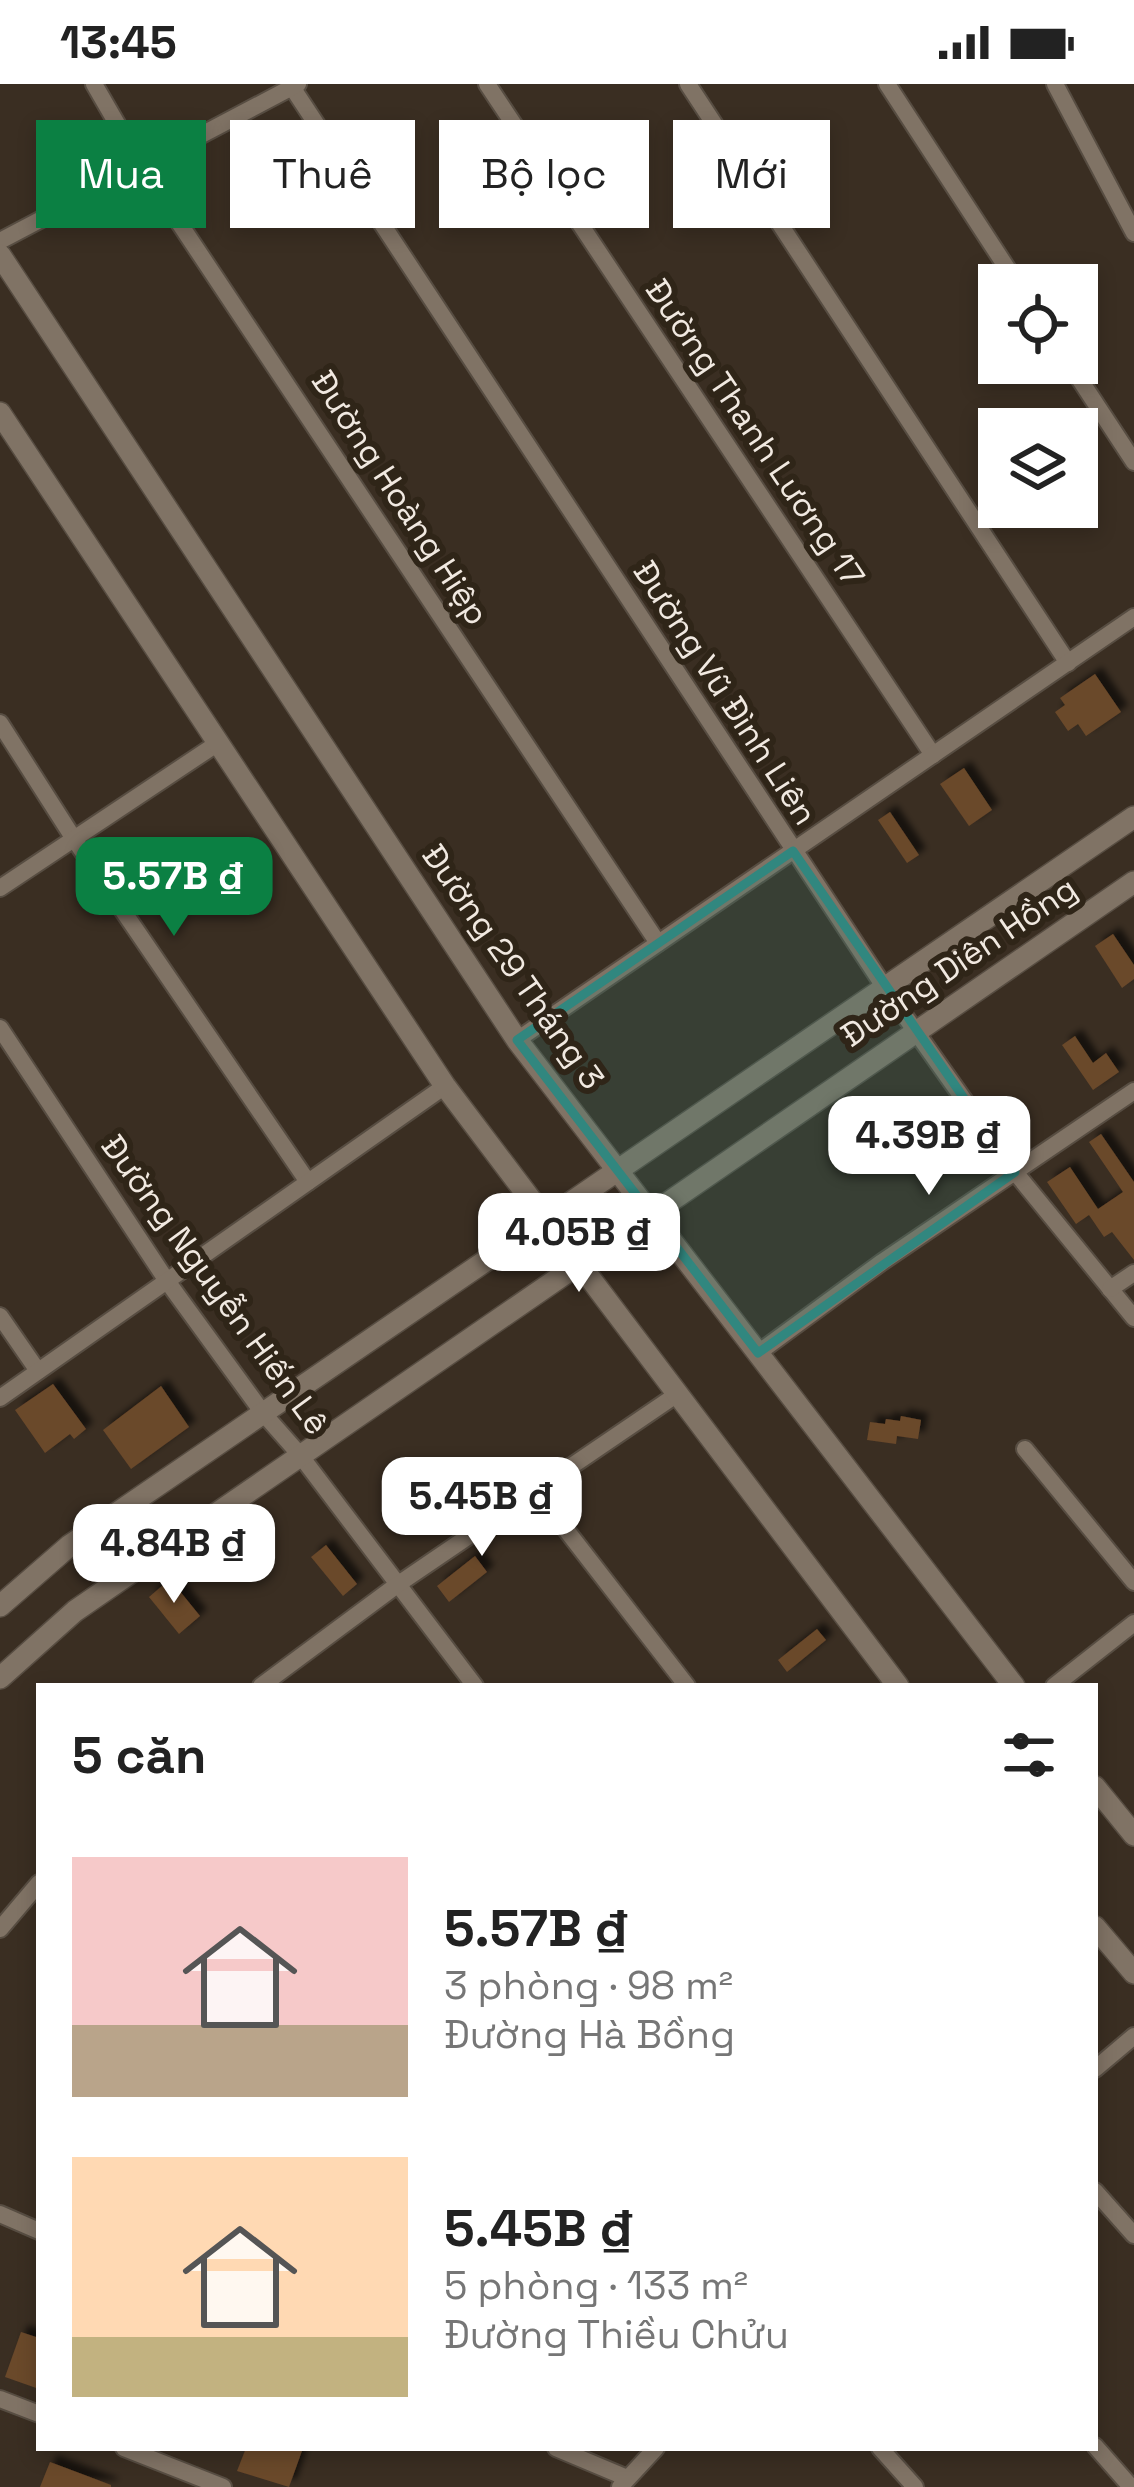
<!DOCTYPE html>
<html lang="vi">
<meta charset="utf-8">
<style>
body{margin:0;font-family:"Space Grotesk",sans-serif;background:#f6f6f6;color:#222;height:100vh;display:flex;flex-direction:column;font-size:45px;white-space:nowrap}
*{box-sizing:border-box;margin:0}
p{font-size:39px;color:#767676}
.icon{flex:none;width:66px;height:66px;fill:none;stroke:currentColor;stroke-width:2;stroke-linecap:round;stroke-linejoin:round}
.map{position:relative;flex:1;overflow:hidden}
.sheet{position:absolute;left:36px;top:1599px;width:1062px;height:768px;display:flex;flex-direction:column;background:#fff;border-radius:0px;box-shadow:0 6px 18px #0003}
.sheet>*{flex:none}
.hud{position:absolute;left:36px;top:36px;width:1062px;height:108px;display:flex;gap:24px}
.tools{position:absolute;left:978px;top:180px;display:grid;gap:24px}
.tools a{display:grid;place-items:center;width:120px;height:120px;border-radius:0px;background:#fff;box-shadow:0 6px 18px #0003;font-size:60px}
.price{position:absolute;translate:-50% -102px;padding:0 27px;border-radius:24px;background:#fff;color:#222;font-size:39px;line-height:78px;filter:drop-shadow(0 3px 6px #0008)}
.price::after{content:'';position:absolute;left:50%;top:72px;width:36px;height:27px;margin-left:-18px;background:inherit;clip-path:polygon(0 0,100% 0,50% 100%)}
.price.current{background:#0b8043;color:#fff}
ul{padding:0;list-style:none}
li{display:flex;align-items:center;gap:36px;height:300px;padding:0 36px}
li span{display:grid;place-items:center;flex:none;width:336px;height:240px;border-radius:0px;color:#555}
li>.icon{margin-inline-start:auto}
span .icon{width:144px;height:144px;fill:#fffc;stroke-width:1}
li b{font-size:51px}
h2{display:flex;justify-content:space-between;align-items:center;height:144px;padding:0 36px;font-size:51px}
.tag{padding:0 42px;border-radius:0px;background:#fff;box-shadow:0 6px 18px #0003;font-size:42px;line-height:108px}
.tag.current{background:#0b8043;color:#fff}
.status{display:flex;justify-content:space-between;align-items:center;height:84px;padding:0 60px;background:#fff;direction:ltr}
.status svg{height:33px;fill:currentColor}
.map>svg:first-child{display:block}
.building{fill:#6a482a;filter:url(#shadow)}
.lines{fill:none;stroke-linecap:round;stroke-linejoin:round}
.minor-casing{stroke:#574d42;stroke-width:20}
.tertiary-casing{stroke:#574d42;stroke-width:24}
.minor{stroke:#807365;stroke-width:16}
.tertiary{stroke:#807365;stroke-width:21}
.marked{fill:#31877f;fill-opacity:0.2;stroke:#31877f;stroke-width:9;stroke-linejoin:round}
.labels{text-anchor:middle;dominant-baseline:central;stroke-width:12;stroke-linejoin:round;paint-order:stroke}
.street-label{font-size:33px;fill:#f1e9e1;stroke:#2f2518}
</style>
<div class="status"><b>13:45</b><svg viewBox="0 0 49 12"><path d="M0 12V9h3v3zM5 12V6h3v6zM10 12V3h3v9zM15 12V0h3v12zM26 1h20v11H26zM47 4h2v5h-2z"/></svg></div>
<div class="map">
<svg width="1134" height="2403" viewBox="0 0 1134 2403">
<defs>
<filter id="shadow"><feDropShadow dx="7" dy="-7" stdDeviation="3" flood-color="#0009"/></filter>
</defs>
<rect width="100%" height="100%" fill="#3a2e22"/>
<!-- building -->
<g class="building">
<polygon points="1095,590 1121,628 1086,652 1078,640 1068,647 1055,628 1065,621 1060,614"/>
<polygon points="964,684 992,726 969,742 940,700"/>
<polygon points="890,728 919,771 907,779 878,736"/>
<polygon points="1113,850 1134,881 1134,895 1122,904 1095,862"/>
<polygon points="1075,952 1093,979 1106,969 1119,988 1093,1006 1062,961"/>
<polygon points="1101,1050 1134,1098 1134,1176 1112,1148 1104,1153 1089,1131 1076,1140 1047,1098 1070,1083 1098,1125 1123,1108 1089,1058"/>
<polygon points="53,1300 86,1345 74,1355 70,1350 45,1369 15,1326"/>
<polygon points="161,1302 189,1343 131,1385 103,1346"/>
<polygon points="901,1332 921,1336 918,1355 897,1352 896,1360 867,1356 870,1338 885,1340 886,1335 900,1337"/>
<polygon points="326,1461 357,1500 343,1512 311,1473"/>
<polygon points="475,1472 487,1488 449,1518 437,1502"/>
<polygon points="170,1495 200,1532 179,1550 149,1513"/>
<polygon points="817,1545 826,1556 787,1588 778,1576"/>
<polygon points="21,2248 39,2254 39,2305 5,2293"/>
<polygon points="246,2364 303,2364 289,2403 237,2387"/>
<polygon points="50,2378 111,2401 111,2403 40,2403"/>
</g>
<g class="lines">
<defs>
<g id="minor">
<polyline points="94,0 142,83 658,859"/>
<polyline points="290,0 885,904 1015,1088 1134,1234"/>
<polyline points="487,0 933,671"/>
<polyline points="688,0 1068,579"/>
<polyline points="887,0 1018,201"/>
<polyline points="1055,0 1134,149"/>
<polyline points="0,157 298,0"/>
<polyline points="1069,279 1134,378"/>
<polyline points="0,639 74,755 308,1098"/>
<polyline points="0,804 218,659"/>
<polyline points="0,944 167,1197 263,1329 300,1371 475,1602"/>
<polyline points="517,956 1134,533"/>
<polyline points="1110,1205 1134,1189"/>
<polyline points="0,1232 38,1287"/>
<polyline points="758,1269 882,1178 1134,1007"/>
<polyline points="0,1314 445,1002"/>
<polyline points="1025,1365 1134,1498"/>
<polyline points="536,1407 687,1602"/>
<polyline points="261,1602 397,1501 676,1311"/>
<polyline points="1054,1602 1134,1539"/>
<polyline points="0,1845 39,1799"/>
<polyline points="1095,1985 1134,1952"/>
<polyline points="1095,2107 1134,2151"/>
<polyline points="0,2130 39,2147"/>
<polyline points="0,2315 39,2330"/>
<polyline points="1095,2362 1131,2403"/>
<polyline points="124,2364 223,2403"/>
<polyline points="556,2364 625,2393"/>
<polyline points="880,2364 915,2403"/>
<polyline points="620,2403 656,2364"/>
</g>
<g id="tertiary">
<polyline points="0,171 517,956 1014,1602"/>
<polyline points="0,329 445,1002 898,1602"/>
<polyline points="0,1522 69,1462 1134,733"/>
<polyline points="0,1594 75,1527 1134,798"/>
<polyline points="1095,1703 1134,1751"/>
<polyline points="1095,1843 1134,1889"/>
</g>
</defs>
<!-- minor casing -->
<use href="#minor" class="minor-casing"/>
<!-- tertiary casing -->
<use href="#tertiary" class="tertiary-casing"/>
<!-- minor -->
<use href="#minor" class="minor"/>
<!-- tertiary -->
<use href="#tertiary" class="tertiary"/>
</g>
<!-- marked area -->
<path class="marked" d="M793,767L1015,1088L758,1269L517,956Z"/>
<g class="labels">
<!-- street labels -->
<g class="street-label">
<text transform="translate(755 349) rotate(56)">Đường Thanh Lương 17</text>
<text transform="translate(400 414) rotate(57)">Đường Hoàng Hiệp</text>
<text transform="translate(725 609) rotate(57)">Đường Vũ Đình Liên</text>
<text transform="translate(959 878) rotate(-34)">Đường Diên Hồng</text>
<text transform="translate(513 883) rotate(55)">Đường 29 Tháng 3</text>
<text transform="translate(215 1201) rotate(54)">Đường Nguyễn Hiến Lê</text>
</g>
</g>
</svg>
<div class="tools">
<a><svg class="icon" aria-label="locate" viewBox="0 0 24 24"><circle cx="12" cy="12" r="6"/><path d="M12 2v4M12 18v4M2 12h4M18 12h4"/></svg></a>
<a><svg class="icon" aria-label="layers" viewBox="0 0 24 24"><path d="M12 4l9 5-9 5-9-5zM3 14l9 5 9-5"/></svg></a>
</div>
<b class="price current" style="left:174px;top:855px">5.57B ₫</b>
<b class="price" style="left:929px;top:1114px">4.39B ₫</b>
<b class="price" style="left:579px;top:1211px">4.05B ₫</b>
<b class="price" style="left:482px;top:1475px">5.45B ₫</b>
<b class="price" style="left:174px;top:1522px">4.84B ₫</b>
<div class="hud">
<a class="tag current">Mua</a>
<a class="tag">Thuê</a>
<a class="tag">Bộ lọc</a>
<a class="tag">Mới</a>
</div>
<section class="sheet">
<h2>5 căn<svg class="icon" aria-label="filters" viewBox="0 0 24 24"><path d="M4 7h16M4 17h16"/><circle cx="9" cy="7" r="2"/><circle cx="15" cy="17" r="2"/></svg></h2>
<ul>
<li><span style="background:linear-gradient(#f6c9c9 70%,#b9a48a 0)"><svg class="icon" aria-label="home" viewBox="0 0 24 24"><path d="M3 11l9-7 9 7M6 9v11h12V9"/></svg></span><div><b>5.57B ₫</b><p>3 phòng · 98 m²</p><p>Đường Hà Bồng</p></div></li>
<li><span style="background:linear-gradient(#ffd9b3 75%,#c2b280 0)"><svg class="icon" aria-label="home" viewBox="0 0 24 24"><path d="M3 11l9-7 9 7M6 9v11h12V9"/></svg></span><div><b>5.45B ₫</b><p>5 phòng · 133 m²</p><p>Đường Thiều Chửu</p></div></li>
</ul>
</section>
</div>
